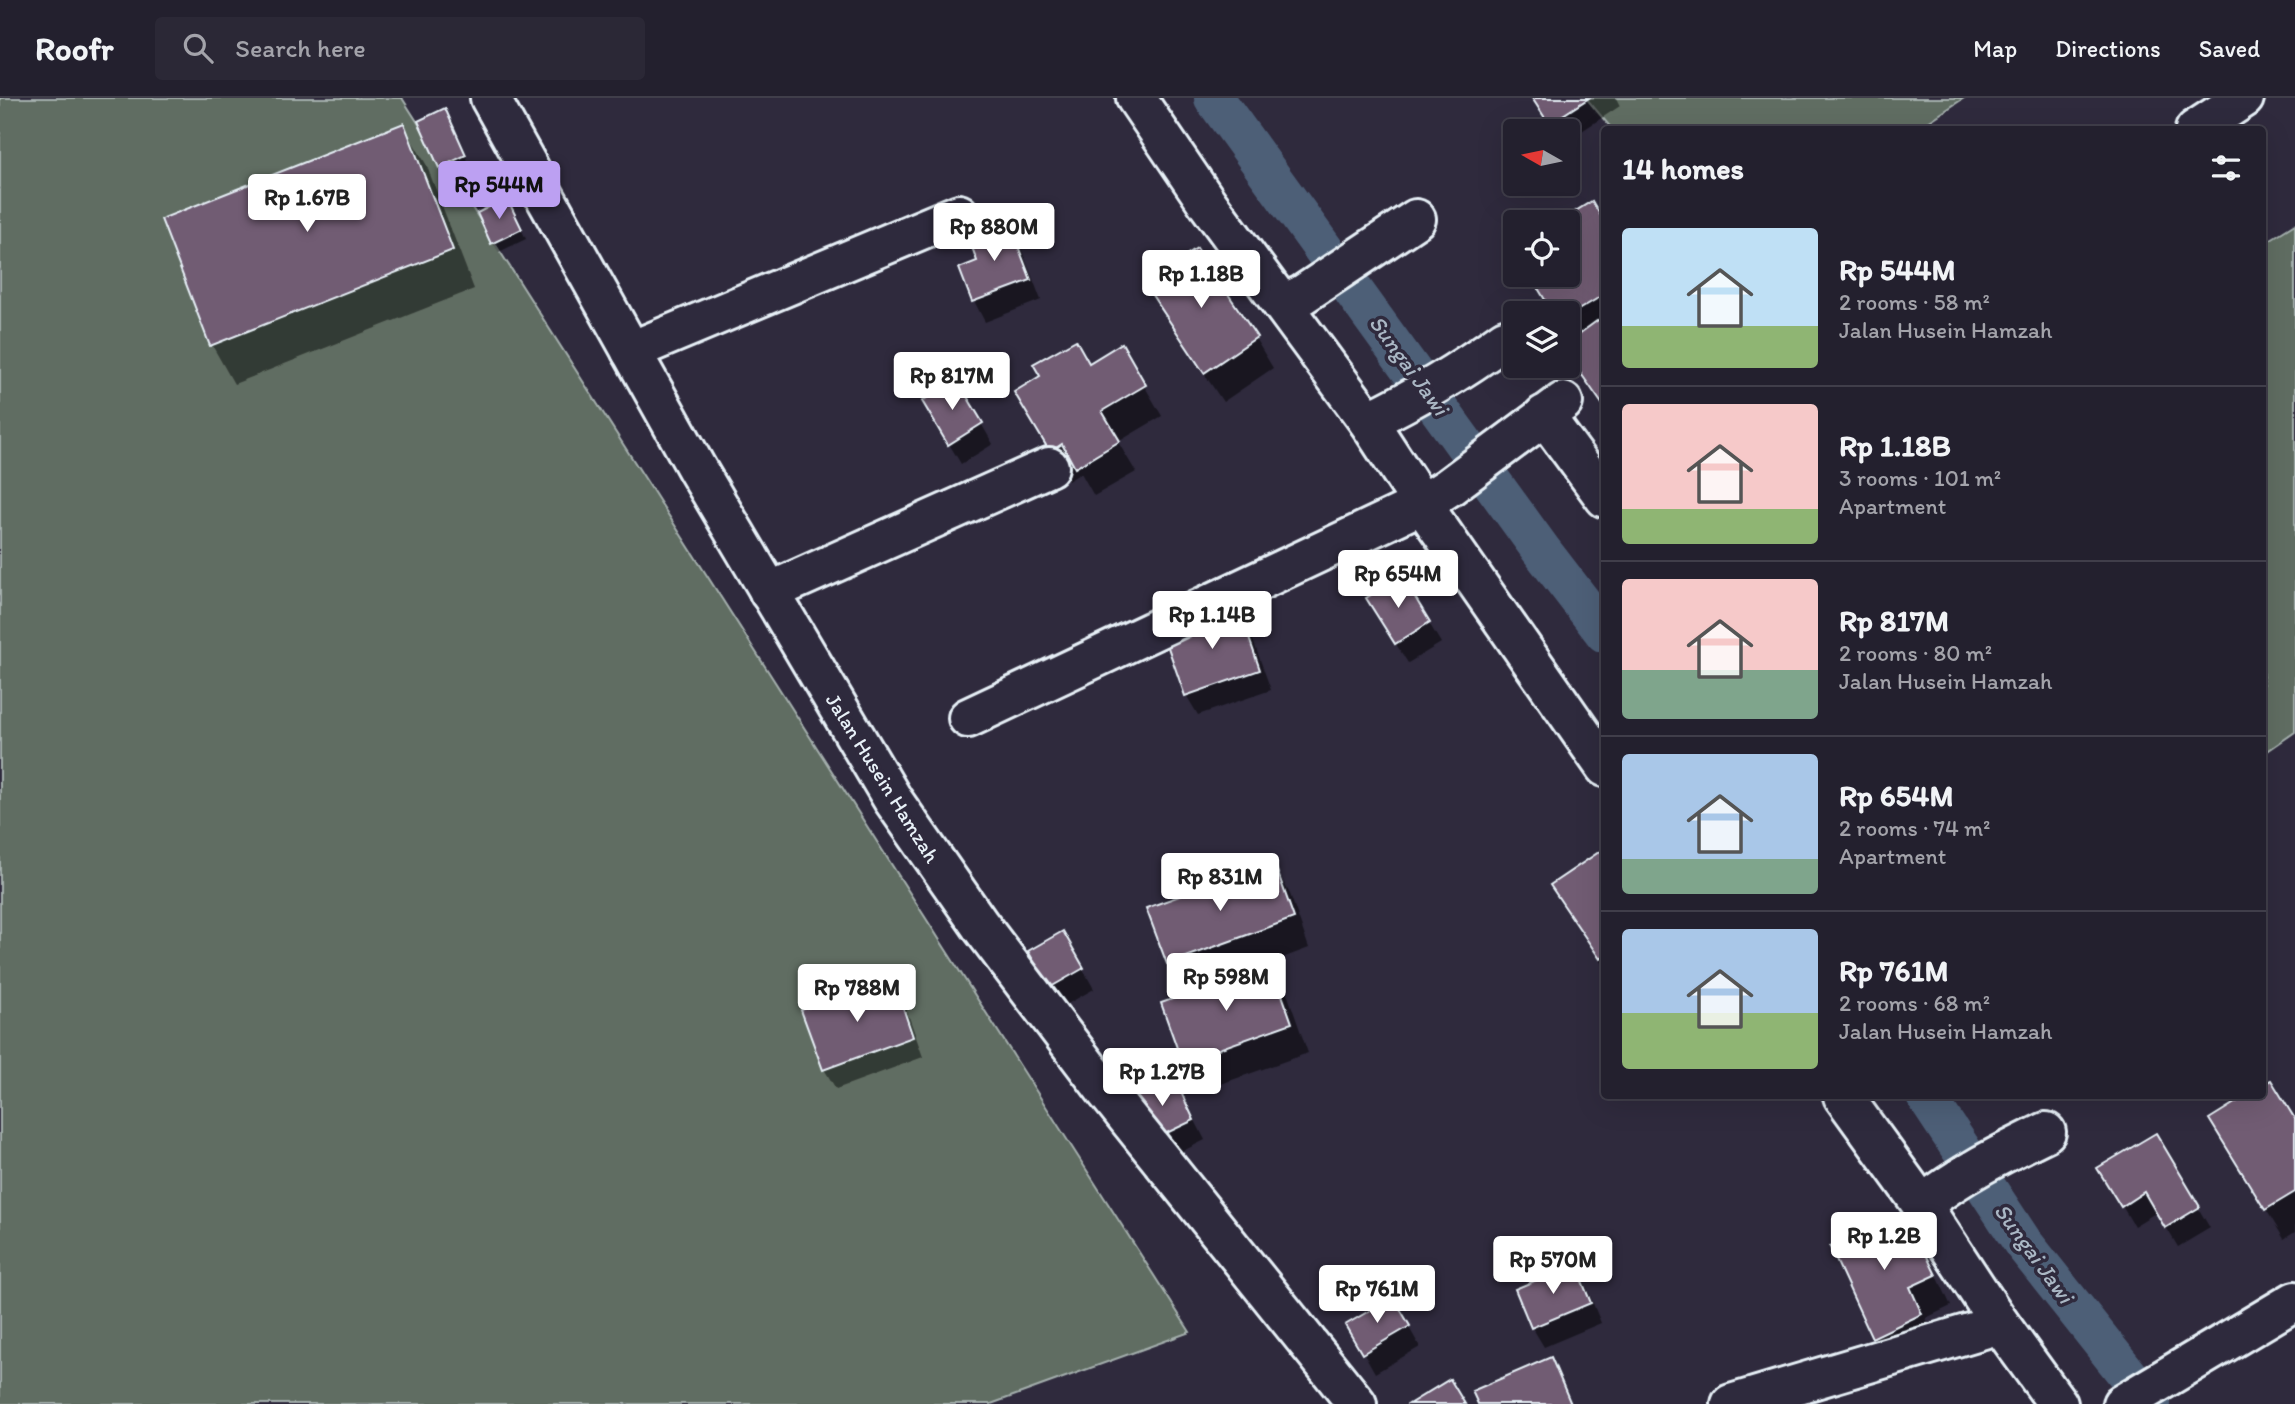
<!DOCTYPE html>
<meta charset="utf-8">
<style>
body{margin:0;font-family:Itim,sans-serif;background:#2b2836;color:#f1f3f6;height:100vh;display:flex;flex-direction:column;font-size:26px;white-space:nowrap}
*{box-sizing:border-box;margin:0}
p{font-size:23px;color:#a3a3aa}
.icon{flex:none;width:38px;height:38px;fill:none;stroke:currentColor;stroke-width:2;stroke-linecap:round;stroke-linejoin:round}
.map{position:relative;flex:1;overflow:hidden}
.side{position:absolute;left:1601px;top:28px;width:665px;height:973px;display:flex;flex-direction:column;background:#23202e;border-radius:7px;box-shadow:0 7px 28px #0002,0 0 0 2px #403e4a}
.side>*{flex:none}
.needle{width:46px;rotate:279deg}
.buttons{position:absolute;left:1503px;top:21px;display:grid;gap:14px}
.buttons a{display:grid;place-items:center;width:77px;height:77px;border-radius:7px;background:#23202e;box-shadow:0 7px 28px #0002,0 0 0 2px #403e4a;font-size:35px}
.price{position:absolute;translate:-50% -60px;padding:0 16px;border-radius:7px;background:#fff;color:#222;font-size:23px;line-height:46px;filter:drop-shadow(0 2px 4px #0008)}
.price::after{content:'';position:absolute;left:50%;top:42px;width:21px;height:16px;margin-left:-10px;background:inherit;clip-path:polygon(0 0,100% 0,50% 100%)}
.price.on{background:#bca0f2;color:#111}
ul{padding:0;list-style:none}
li{display:flex;align-items:center;gap:21px;height:175px;padding:0 21px}
li+li{border-top:2px solid #403e4a}
li span{display:grid;place-items:center;flex:none;width:196px;height:140px;border-radius:7px;color:#555}
li>.icon{margin-inline-start:auto}
span .icon{width:84px;height:84px;fill:#fffc;stroke-width:1}
li b{font-size:30px}
h2{display:flex;justify-content:space-between;align-items:center;height:84px;padding:0 21px;font-size:30px}
header{display:flex;align-items:center;gap:42px;box-sizing:border-box;height:98px;padding:0 35px;background:#23202e;border-bottom:2px solid #403e4a}
header strong{font-size:33px}
nav{display:flex;gap:38px;margin-inline-start:auto;font-size:24px}
.search{width:490px;height:63px;background:#2b2836;display:flex;align-items:center;gap:18px;box-sizing:border-box;padding:0 24px;border-radius:7px;color:#a3a3aa;font-size:26px}
.map>svg:first-child{display:block}
.green{fill:#606d62;stroke:#a4afad;stroke-width:2}
.shadow{fill:#0007}
.lines{fill:none;stroke-linecap:round;stroke-linejoin:round}
.canal{stroke:#4d5f77;stroke-width:40}
.building{fill:#715c73;stroke:#e8f1f8;stroke-width:2}
.minor-casing{stroke:#e8f1f8;stroke-width:44}
.tertiary-casing{stroke:#e8f1f8;stroke-width:44}
.minor{stroke:#2f2a3d;stroke-width:38}
.tertiary{stroke:#2f2a3d;stroke-width:38}
.labels{text-anchor:middle;dominant-baseline:central;stroke-width:7;stroke-linejoin:round;paint-order:stroke}
.street-label{font-size:21px;fill:#e8f1f8;stroke:#2f2a3d}
.water-label{font-size:23px;font-style:italic;fill:#aab7c4;stroke:#2f2a3d}
</style>
<header>
<strong>Roofr</strong>
<div class="search"><svg class="icon" aria-label="search" viewBox="0 0 24 24"><circle cx="10" cy="10" r="6"/><path d="M15 15l6 6"/></svg>Search here</div>
<nav><a>Map</a><a>Directions</a><a>Saved</a></nav>
</header>
<div class="map">
<svg width="2295" height="1306" viewBox="0 0 2295 1306">
<rect width="100%" height="100%" fill="#2f2a3d"/>
<filter id="ink" filterUnits="userSpaceOnUse"><feTurbulence type="fractalNoise" baseFrequency=".0143" numOctaves="2"/><feDisplacementMap in="SourceGraphic" scale="14" xChannelSelector="R" yChannelSelector="G"/><feConvolveMatrix kernelMatrix="1 2 1 2 8 2 1 2 1" color-interpolation-filters="sRGB"/></filter>
<g filter="url(#ink)">
<!-- green -->
<g class="green">
<polygon points="0,0 402,0 1190,1234 991,1306 0,1306"/>
<polygon points="1586,0 1964,0 1916,32 1612,31"/>
<polygon points="2295,126 2295,634 2263,656 2263,146"/>
</g>
<!-- shadow -->
<g class="shadow">
<polygon points="1533,0 1616,0 1620,8 1568,42 1568,33 1554,33"/>
<polygon points="450,22 470,67 446,78 440,69"/>
<polygon points="403,28 426,66 474,191 234,286 212,247"/>
<polygon points="1591,106 1605,128 1605,310 1568,256 1568,246 1571,243 1568,238 1568,215 1554,215 1531,177 1568,177 1568,124 1561,124"/>
<polygon points="512,112 526,141 499,154 493,145"/>
<polygon points="1007,125 1019,145 1041,202 985,224 974,203 979,164"/>
<polygon points="1196,152 1255,240 1273,270 1223,304 1164,216 1146,186"/>
<polygon points="1121,248 1162,318 1118,344 1136,374 1094,398 1081,375 1068,383 1017,294 1042,279 1089,267"/>
<polygon points="957,284 993,346 961,366 924,304"/>
<polygon points="1238,510 1249,531 1271,592 1198,617 1186,597"/>
<polygon points="1380,521 1429,525 1441,545 1408,565"/>
<polygon points="1605,752 1605,869 1552,787"/>
<polygon points="1273,766 1290,796 1309,850 1269,865 1288,898 1308,955 1201,993 1184,963 1187,897 1168,865"/>
<polygon points="1063,835 1094,891 1062,909 1030,853"/>
<polygon points="892,882 903,902 923,959 836,991 824,971"/>
<polygon points="1173,979 1205,1042 1165,1062 1153,1042"/>
<polygon points="2270,984 2295,1025 2295,1134 2284,1141 2211,1021 2249,998 2263,998 2263,989"/>
<polygon points="2155,1037 2210,1130 2178,1149 2157,1114 2134,1128 2100,1071"/>
<polygon points="1905,1115 1922,1145 1951,1208 1926,1220 1938,1246 1891,1269 1874,1239"/>
<polygon points="1574,1168 1586,1188 1601,1225 1544,1249 1532,1229"/>
<polygon points="1393,1201 1420,1249 1375,1275 1348,1227"/>
<polygon points="1551,1262 1572,1306 1480,1306"/>
</g>
<g class="lines">
<!-- canal -->
<g class="canal">
<polyline points="1214,0 1541,452 1605,535"/>
<polyline points="1926,998 2023,1145 2151,1306"/>
</g>
</g>
<!-- building -->
<g class="building">
<polygon points="1532,0 1589,0 1549,26"/>
<polygon points="445,10 466,57 439,70 418,23"/>
<polygon points="404,25 453,152 210,248 161,121"/>
<polygon points="507,100 522,131 491,146 477,115"/>
<polygon points="1592,103 1605,125 1605,196 1568,218 1568,215 1553,215 1530,177 1568,177 1568,124 1558,124"/>
<polygon points="1008,122 1031,182 972,204 959,170 977,163 968,138"/>
<polygon points="1197,150 1257,239 1204,275 1144,185"/>
<polygon points="1605,217 1605,310 1568,257 1568,244"/>
<polygon points="1076,242 1089,265 1122,245 1146,287 1102,313 1120,343 1075,370 1062,346 1050,354 1014,294 1040,278 1033,266"/>
<polygon points="957,282 983,325 948,347 922,303"/>
<polygon points="1402,478 1430,524 1395,546 1366,500"/>
<polygon points="1238,508 1260,572 1185,598 1163,535"/>
<polygon points="1605,750 1605,858 1600,861 1550,787"/>
<polygon points="1274,764 1294,820 1167,866 1146,810"/>
<polygon points="1063,833 1084,870 1049,890 1028,853"/>
<polygon points="1271,866 1292,925 1182,964 1161,905"/>
<polygon points="893,880 913,939 823,972 801,912"/>
<polygon points="1173,977 1194,1022 1152,1042 1131,997"/>
<polygon points="2271,982 2295,1021 2295,1094 2265,1112 2209,1021 2246,998 2263,998 2263,987"/>
<polygon points="2156,1035 2200,1109 2165,1130 2144,1094 2121,1109 2097,1070"/>
<polygon points="1905,1113 1936,1177 1910,1189 1922,1216 1872,1240 1830,1149"/>
<polygon points="1575,1166 1591,1205 1531,1230 1515,1191"/>
<polygon points="1393,1199 1410,1228 1362,1256 1345,1227"/>
<polygon points="1551,1259 1571,1306 1478,1306 1472,1293"/>
<polygon points="1450,1281 1465,1306 1409,1306"/>
</g>
<g class="lines">
<defs>
<g id="minor">
<polyline points="1136,0 1208,106 1368,323 1422,406 1605,669"/>
<polyline points="2195,32 2244,0"/>
<polyline points="1282,206 1302,197 1416,121"/>
<polyline points="631,253 959,116"/>
<polyline points="1544,317 1605,400"/>
<path d="M1368,323C1416,300 1462,272 1505,241"/>
<polyline points="769,494 1049,369"/>
<polyline points="968,620 1422,406 1449,389 1563,304"/>
<polyline points="1843,998 1922,1107 2000,1226 2058,1306"/>
<path d="M1922,1107C1959,1077 2003,1055 2046,1034"/>
<polyline points="1731,1306 2000,1226"/>
<polyline points="2122,1306 2295,1203"/>
</g>
<polyline id="tertiary" points="490,0 697,371 893,702 980,827 1105,992 1357,1306"/>
</defs>
<!-- minor casing -->
<use href="#minor" class="minor-casing"/>
<!-- tertiary casing -->
<use href="#tertiary" class="tertiary-casing"/>
<!-- minor -->
<use href="#minor" class="minor"/>
<!-- tertiary -->
<use href="#tertiary" class="tertiary"/>
</g>
</g>
<g class="labels">
<!-- street labels -->
<g class="street-label">
<text transform="translate(883 680) rotate(58)">Jalan Husein Hamzah</text>
</g>
<!-- water labels -->
<g class="water-label">
<text transform="translate(1409 267) rotate(54)">Sungai Jawi</text>
<text transform="translate(2034 1155) rotate(54)">Sungai Jawi</text>
</g>
</g>
</svg>
<div class="buttons">
<a><svg class="needle" viewBox="-14 -14 28 28"><path d="M0-13l5 13h-10z" fill="#e53935"/><path d="M0 13l5-13h-10z" fill="#a3a3aa"/></svg></a>
<a><svg class="icon" aria-label="locate" viewBox="0 0 24 24"><circle cx="12" cy="12" r="6"/><path d="M12 2v4M12 18v4M2 12h4M18 12h4"/></svg></a>
<a><svg class="icon" aria-label="layers" viewBox="0 0 24 24"><path d="M12 4l9 5-9 5-9-5zM3 14l9 5 9-5"/></svg></a>
</div>
<b class="price on" style="left:499px;top:123px">Rp 544M</b>
<b class="price" style="left:307px;top:136px">Rp 1.67B</b>
<b class="price" style="left:994px;top:165px">Rp 880M</b>
<b class="price" style="left:1201px;top:212px">Rp 1.18B</b>
<b class="price" style="left:952px;top:314px">Rp 817M</b>
<b class="price" style="left:1398px;top:512px">Rp 654M</b>
<b class="price" style="left:1212px;top:553px">Rp 1.14B</b>
<b class="price" style="left:1220px;top:815px">Rp 831M</b>
<b class="price" style="left:1226px;top:915px">Rp 598M</b>
<b class="price" style="left:857px;top:926px">Rp 788M</b>
<b class="price" style="left:1162px;top:1010px">Rp 1.27B</b>
<b class="price" style="left:1884px;top:1174px">Rp 1.2B</b>
<b class="price" style="left:1553px;top:1198px">Rp 570M</b>
<b class="price" style="left:1377px;top:1227px">Rp 761M</b>
<section class="side">
<h2>14 homes<svg class="icon" aria-label="filters" viewBox="0 0 24 24"><path d="M4 7h16M4 17h16"/><circle cx="9" cy="7" r="2"/><circle cx="15" cy="17" r="2"/></svg></h2>
<ul>
<li><span style="background:linear-gradient(#bfe0f5 70%,#8fb573 0)"><svg class="icon" aria-label="home" viewBox="0 0 24 24"><path d="M3 11l9-7 9 7M6 9v11h12V9"/></svg></span><div><b>Rp 544M</b><p>2 rooms · 58 m²</p><p>Jalan Husein Hamzah</p></div></li>
<li><span style="background:linear-gradient(#f6c9c9 75%,#8fb573 0)"><svg class="icon" aria-label="home" viewBox="0 0 24 24"><path d="M3 11l9-7 9 7M6 9v11h12V9"/></svg></span><div><b>Rp 1.18B</b><p>3 rooms · 101 m²</p><p>Apartment</p></div></li>
<li><span style="background:linear-gradient(#f6c9c9 65%,#7fa58c 0)"><svg class="icon" aria-label="home" viewBox="0 0 24 24"><path d="M3 11l9-7 9 7M6 9v11h12V9"/></svg></span><div><b>Rp 817M</b><p>2 rooms · 80 m²</p><p>Jalan Husein Hamzah</p></div></li>
<li><span style="background:linear-gradient(#a9c7e8 75%,#7fa58c 0)"><svg class="icon" aria-label="home" viewBox="0 0 24 24"><path d="M3 11l9-7 9 7M6 9v11h12V9"/></svg></span><div><b>Rp 654M</b><p>2 rooms · 74 m²</p><p>Apartment</p></div></li>
<li><span style="background:linear-gradient(#a9c7e8 60%,#8fb573 0)"><svg class="icon" aria-label="home" viewBox="0 0 24 24"><path d="M3 11l9-7 9 7M6 9v11h12V9"/></svg></span><div><b>Rp 761M</b><p>2 rooms · 68 m²</p><p>Jalan Husein Hamzah</p></div></li>
</ul>
</section>
</div>
